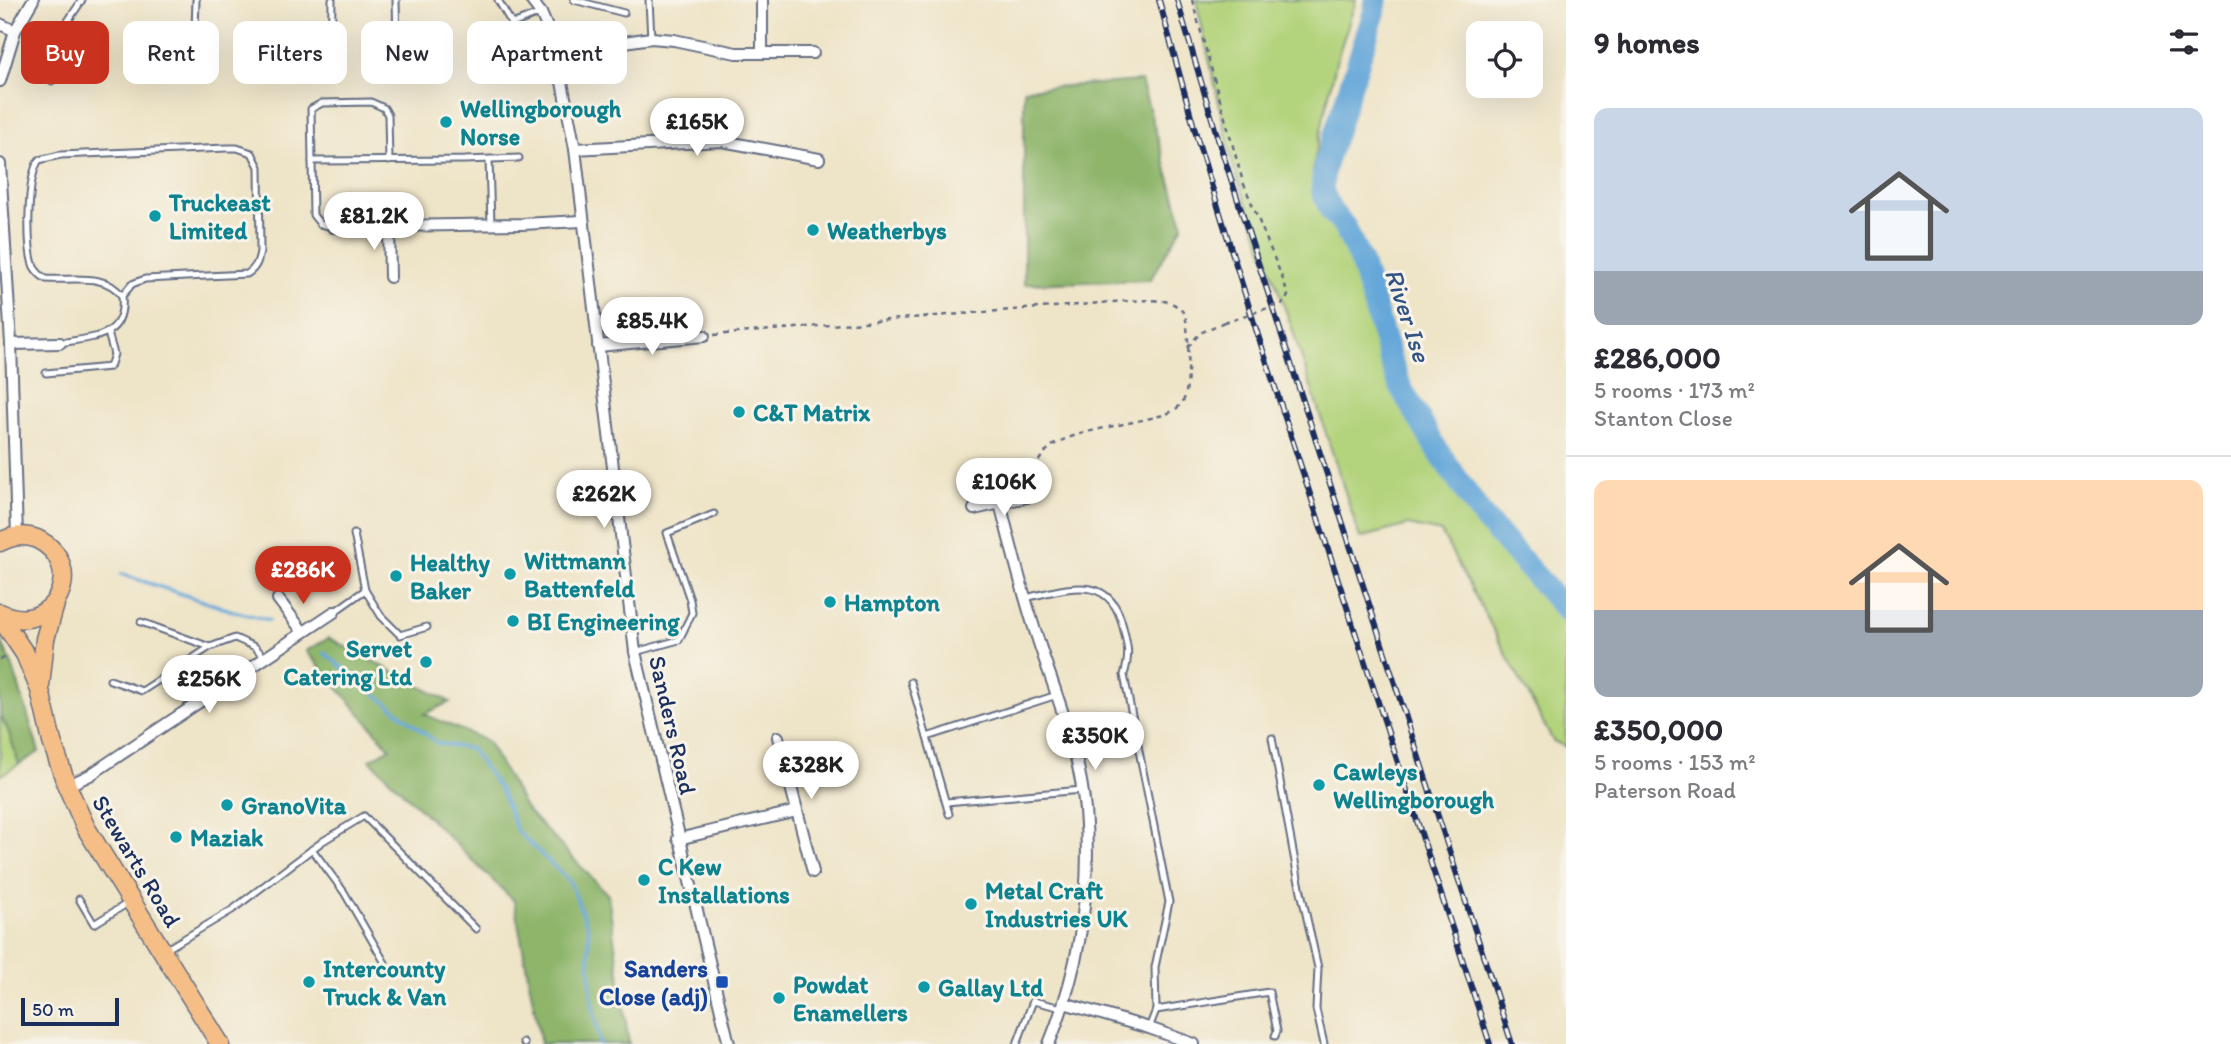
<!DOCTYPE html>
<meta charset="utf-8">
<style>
body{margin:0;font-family:Itim,sans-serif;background:#f7f7f7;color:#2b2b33;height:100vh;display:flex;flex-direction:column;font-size:26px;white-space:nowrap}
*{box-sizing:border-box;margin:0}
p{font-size:23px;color:#7c7c81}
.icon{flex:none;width:38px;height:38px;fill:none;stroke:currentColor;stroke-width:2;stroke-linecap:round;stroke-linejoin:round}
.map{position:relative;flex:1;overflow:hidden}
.sheet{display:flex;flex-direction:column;background:#fff;width:665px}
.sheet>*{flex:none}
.hud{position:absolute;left:21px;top:21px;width:665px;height:63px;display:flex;gap:14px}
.buttons{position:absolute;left:1466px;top:21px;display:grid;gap:14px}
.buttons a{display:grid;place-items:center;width:77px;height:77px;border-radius:14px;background:#fff;box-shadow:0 7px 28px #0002;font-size:35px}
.scale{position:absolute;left:21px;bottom:18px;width:98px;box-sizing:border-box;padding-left:7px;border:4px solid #1b2f5e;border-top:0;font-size:19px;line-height:24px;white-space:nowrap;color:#1b2f5e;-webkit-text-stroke:5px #f7f3e8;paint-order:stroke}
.price{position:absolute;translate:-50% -60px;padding:0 16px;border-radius:24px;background:#fff;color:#222;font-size:23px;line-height:46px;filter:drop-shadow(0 2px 4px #0008)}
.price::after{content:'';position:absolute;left:50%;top:42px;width:21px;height:16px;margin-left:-10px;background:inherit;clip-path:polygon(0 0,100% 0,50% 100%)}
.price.active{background:#c8321e;color:#fff}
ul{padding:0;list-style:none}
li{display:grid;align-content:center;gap:14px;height:371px;padding:0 28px}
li+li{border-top:2px solid #e1e1e2}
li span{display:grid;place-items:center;height:217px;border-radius:14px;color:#555}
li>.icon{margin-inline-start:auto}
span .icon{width:126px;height:126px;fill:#fffc;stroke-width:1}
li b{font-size:30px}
h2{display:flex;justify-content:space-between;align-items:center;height:84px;padding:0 28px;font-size:30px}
.pill{padding:0 24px;border-radius:14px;background:#fff;box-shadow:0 7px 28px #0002;font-size:24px;line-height:63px}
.pill.active{background:#c8321e;color:#fff}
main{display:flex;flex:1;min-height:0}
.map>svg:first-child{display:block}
.green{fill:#b3d37b;stroke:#67816c;stroke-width:2}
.forest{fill:#8eb56b;stroke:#547264;stroke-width:2}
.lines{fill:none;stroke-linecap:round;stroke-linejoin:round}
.stream{stroke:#65a7d9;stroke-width:3.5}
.river{stroke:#65a7d9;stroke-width:23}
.service-casing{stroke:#656e83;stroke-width:9}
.minor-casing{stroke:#656e83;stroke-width:14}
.primary-casing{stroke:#656e83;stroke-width:21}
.path{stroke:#656e83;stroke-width:2.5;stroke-dasharray:5 5;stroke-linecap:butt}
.service{stroke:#fff;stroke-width:5}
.minor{stroke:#fff;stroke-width:10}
.primary{stroke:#f6be87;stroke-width:18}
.rail-casing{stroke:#1b2f5e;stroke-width:6}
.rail{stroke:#f7f3e8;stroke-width:3.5;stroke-dasharray:10;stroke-linecap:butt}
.path-bridge{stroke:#656e83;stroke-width:2.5;stroke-dasharray:5 5;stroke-linecap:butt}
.culture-dot{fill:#0f9aa8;stroke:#f7f3e8;stroke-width:2.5}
.transit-dot{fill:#1a4fb4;stroke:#f7f3e8;stroke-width:2.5}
.labels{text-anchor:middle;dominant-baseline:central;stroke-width:6;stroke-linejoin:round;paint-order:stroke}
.culture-label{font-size:24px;font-weight:bold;fill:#0d838f;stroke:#f7f3e8;text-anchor:start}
.street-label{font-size:24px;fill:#1b2f5e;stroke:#f7f3e8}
.transit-label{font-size:24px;font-weight:bold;fill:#164399;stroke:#f7f3e8;text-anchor:end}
.water-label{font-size:26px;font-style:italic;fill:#315383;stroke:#f7f3e8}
</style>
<main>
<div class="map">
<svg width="1566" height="1044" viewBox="0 0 1566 1044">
<rect width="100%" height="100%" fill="#f7f3e8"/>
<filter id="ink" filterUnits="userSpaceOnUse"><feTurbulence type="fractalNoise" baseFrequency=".0143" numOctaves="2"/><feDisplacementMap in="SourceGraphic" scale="14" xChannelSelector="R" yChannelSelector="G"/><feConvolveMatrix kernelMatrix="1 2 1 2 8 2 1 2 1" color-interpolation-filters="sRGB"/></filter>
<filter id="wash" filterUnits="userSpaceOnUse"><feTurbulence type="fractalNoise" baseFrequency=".00686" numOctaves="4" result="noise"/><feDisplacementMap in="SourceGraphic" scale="28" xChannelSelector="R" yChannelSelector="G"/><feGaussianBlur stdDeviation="1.57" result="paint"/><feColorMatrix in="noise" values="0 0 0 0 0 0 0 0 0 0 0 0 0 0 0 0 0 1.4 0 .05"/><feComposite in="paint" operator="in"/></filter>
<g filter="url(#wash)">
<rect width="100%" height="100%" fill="#eee4c7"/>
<!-- green -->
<g class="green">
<polygon points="1196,0 1356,0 1336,62 1312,171 1328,172 1322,191 1331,211 1345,227 1362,265 1391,362 1401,388 1436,448 1483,517 1566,609 1566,747 1553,741 1441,532 1408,525 1360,538 1291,325 1233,166"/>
<polygon points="0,715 8,730 19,764 0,776"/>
</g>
<!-- forest -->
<g class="forest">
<polygon points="1141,81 1183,225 1150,280 1024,284 1024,89"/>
<polygon points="0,638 13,667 39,752 19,764 8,730 0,715"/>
<polygon points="329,638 450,702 424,714 487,741 526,809 608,895 629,1044 541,1044 514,901 370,760 390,748 306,651"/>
</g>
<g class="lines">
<!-- stream -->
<g class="stream">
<polyline points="121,574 233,611 269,620"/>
<polyline points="324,653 437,743 471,749 501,791 517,831 570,882 588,928 591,995 600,1044"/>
</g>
<!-- river -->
<polyline class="river" points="1376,0 1374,13 1324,168 1322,190 1331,211 1345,227 1362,265 1391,362 1401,388 1436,448 1483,517 1566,610"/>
</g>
</g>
<g filter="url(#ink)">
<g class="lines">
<defs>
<g id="service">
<polyline points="498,0 512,24 528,72"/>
<polyline points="574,0 624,13"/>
<polyline points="649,0 651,38"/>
<polyline points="512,24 541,13"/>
<path d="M380,54C401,43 396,20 396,0"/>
<polyline points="194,58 196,0"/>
<polyline points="331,61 332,0"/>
<polyline points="52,81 54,42 82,0"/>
<polyline points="489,160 491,225"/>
<polyline points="312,161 311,109 322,103 371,102 384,108 388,115 389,161"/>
<polyline points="333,227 320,224 313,215 312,161 465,160 519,158"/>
<path d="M60,343C92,337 126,339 122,296L132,284L145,279L247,274C256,268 258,262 260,252L259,167L252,153L237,148H227L60,155L39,160C27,177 26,248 34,267C37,272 41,276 46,279C71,281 106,272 122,296"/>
<polyline points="46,373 110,367 114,354 108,333"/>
<polyline points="365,590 381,616 400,635 427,627"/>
<path d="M1025,598C1067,589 1110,571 1123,627C1128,647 1130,655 1124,675L1169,902L1155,967L1156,1010L1149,1028"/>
<polyline points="334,612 365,590 354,534"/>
<polyline points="141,622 210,647"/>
<polyline points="635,652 679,640 692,613 690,600 667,533 714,514"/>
<polyline points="110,680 142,691 210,647 235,638 255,647 265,658"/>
<polyline points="911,682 949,814"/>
<polyline points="927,737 1057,695"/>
<polyline points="1272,738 1298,878 1318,968 1316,1009 1324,1044"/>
<polyline points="946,802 1082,790"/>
<polyline points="312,849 344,892 385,963"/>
<polyline points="79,899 94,924 128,903"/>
<polyline points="165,950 232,910 323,841 364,816 476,929"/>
<polyline points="1156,1010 1269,992 1277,1031 1275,1036"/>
<polyline points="523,1042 524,1044"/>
<polyline points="1017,1044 1033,1001 1062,1008"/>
</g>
<g id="minor">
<polyline points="531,0 541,13 555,46 575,149 635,652 729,1044"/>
<polyline points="0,24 15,31"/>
<polyline points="762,53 762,0"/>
<polyline points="559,60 605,45 651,38 674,40 736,53 813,53"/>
<polyline points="0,81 15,31 33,0"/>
<polyline points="575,149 722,141 819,159"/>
<polyline points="0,164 11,344 17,536"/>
<polyline points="389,226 390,277"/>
<polyline points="333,227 522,224 582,221"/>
<polyline points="11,344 60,343"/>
<polyline points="598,346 704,336"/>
<path d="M1000,503C1010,543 1020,582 1032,621C1051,684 1079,744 1085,810C1092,890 1079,970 1049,1044"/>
<polyline points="974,509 1027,497"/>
<polyline points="278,599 303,632"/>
<polyline points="778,737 813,872"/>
<polyline points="67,786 90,775 334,612"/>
<polyline points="678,839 797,811"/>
<polyline points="1064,1003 1149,1028 1194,1044"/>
</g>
<g id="primary">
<path d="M0,542C11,536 25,534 37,539C89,564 55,639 0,613"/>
<polyline points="0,617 25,654 40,690 52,742 67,786 86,828 220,1044"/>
<polyline points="40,686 45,639 55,604"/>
</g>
</defs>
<!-- service casing -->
<use href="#service" class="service-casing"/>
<!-- minor casing -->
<use href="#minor" class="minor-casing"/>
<!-- primary casing -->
<use href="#primary" class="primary-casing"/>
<!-- path -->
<g class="path">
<polyline points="1192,0 1243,182 1284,282 1288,296 1284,303"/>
<path d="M714,335C832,325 950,314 1068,306C1092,304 1149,297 1169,302C1177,305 1185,311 1186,320C1189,336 1190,385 1184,399C1180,409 1168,414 1159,416C1130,424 1073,431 1052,446C1040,455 1031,473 1028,487"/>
<polyline points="1188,347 1200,333 1224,322"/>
<polyline points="0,659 8,657"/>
</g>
<!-- service -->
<use href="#service" class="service"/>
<!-- minor -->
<use href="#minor" class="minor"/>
<!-- primary -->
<use href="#primary" class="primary"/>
<defs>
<g id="rail">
<polyline points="1159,0 1199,145 1254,323 1490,1044"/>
<polyline points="1177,0 1218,139 1512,1044"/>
</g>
</defs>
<!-- rail casing -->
<use href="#rail" class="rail-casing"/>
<!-- rail -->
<use href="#rail" class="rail"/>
<!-- path-bridge -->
<polyline class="path-bridge" points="1224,322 1284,303"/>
</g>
</g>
<!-- markers -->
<g class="culture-dot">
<circle cx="446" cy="122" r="7"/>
<circle cx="155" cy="216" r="7"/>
<circle cx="813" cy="230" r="7"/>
<circle cx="739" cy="412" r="7"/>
<circle cx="510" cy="574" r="7"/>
<circle cx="396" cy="576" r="7"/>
<circle cx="830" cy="602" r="7"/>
<circle cx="513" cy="621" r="7"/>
<circle cx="426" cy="662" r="7"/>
<circle cx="1319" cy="785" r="7"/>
<circle cx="227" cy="805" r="7"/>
<circle cx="176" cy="837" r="7"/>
<circle cx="644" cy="880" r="7"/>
<circle cx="971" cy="904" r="7"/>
<circle cx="309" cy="982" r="7"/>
<circle cx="924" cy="987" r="7"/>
<circle cx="779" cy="998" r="7"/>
</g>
<rect class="transit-dot" x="715" y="975" width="14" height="14" rx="3.5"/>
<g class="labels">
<!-- culture labels -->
<g class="culture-label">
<text x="460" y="108">Wellingborough<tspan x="460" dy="28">Norse</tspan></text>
<text x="169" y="202">Truckeast<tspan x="169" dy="28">Limited</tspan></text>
<text x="827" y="230">Weatherbys</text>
<text x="753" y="412">C&amp;T Matrix</text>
<text x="524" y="560">Wittmann<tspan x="524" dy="28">Battenfeld</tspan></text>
<text x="410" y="562">Healthy<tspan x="410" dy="28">Baker</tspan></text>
<text x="844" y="602">Hampton</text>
<text x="527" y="621">BI Engineering</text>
<text x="412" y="648" text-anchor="end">Servet<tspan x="412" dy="28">Catering Ltd</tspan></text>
<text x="1333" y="771">Cawleys<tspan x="1333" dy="28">Wellingborough</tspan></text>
<text x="241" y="805">GranoVita</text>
<text x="190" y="837">Maziak</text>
<text x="658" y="866">C Kew<tspan x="658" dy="28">Installations</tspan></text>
<text x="985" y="890">Metal Craft<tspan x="985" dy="28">Industries UK</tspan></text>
<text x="323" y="968">Intercounty<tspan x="323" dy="28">Truck &amp; Van</tspan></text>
<text x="793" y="984">Powdat<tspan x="793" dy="28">Enamellers</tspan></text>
<text x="938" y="987">Gallay Ltd</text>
</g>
<!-- street labels -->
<g class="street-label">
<text transform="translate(673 725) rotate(77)">Sanders Road</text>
<text transform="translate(137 861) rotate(59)">Stewarts Road</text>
</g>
<!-- transit labels -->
<g class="transit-label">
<text x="708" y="968">Sanders<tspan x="708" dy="28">Close (adj)</tspan></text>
</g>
<!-- water labels -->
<g class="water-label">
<text transform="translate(1408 315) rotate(72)">River Ise</text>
</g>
</g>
</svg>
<div class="buttons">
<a><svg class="icon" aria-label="locate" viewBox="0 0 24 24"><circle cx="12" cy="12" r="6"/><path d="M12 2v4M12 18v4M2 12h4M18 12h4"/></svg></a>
</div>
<div class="scale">50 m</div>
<b class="price" style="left:697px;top:158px">£165K</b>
<b class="price" style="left:374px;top:252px">£81.2K</b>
<b class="price" style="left:652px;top:357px">£85.4K</b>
<b class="price" style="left:1004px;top:518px">£106K</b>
<b class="price" style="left:604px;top:530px">£262K</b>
<b class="price active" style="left:303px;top:606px">£286K</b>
<b class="price" style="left:209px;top:715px">£256K</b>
<b class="price" style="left:1095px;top:772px">£350K</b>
<b class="price" style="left:811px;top:801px">£328K</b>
<div class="hud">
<a class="pill active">Buy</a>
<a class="pill">Rent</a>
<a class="pill">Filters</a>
<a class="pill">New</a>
<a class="pill">Apartment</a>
</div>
</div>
<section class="sheet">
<h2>9 homes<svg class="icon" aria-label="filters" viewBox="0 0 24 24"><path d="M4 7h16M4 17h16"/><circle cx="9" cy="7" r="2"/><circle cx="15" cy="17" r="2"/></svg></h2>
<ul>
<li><span style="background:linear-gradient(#c9d6e8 75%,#9aa5b1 0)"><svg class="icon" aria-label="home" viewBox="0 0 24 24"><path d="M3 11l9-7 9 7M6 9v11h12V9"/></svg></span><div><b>£286,000</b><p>5 rooms · 173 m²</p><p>Stanton Close</p></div></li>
<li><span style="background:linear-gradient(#ffd9b3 60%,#9aa5b1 0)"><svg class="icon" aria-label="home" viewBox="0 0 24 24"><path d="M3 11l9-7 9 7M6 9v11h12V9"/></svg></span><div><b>£350,000</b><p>5 rooms · 153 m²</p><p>Paterson Road</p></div></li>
</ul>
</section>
</main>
